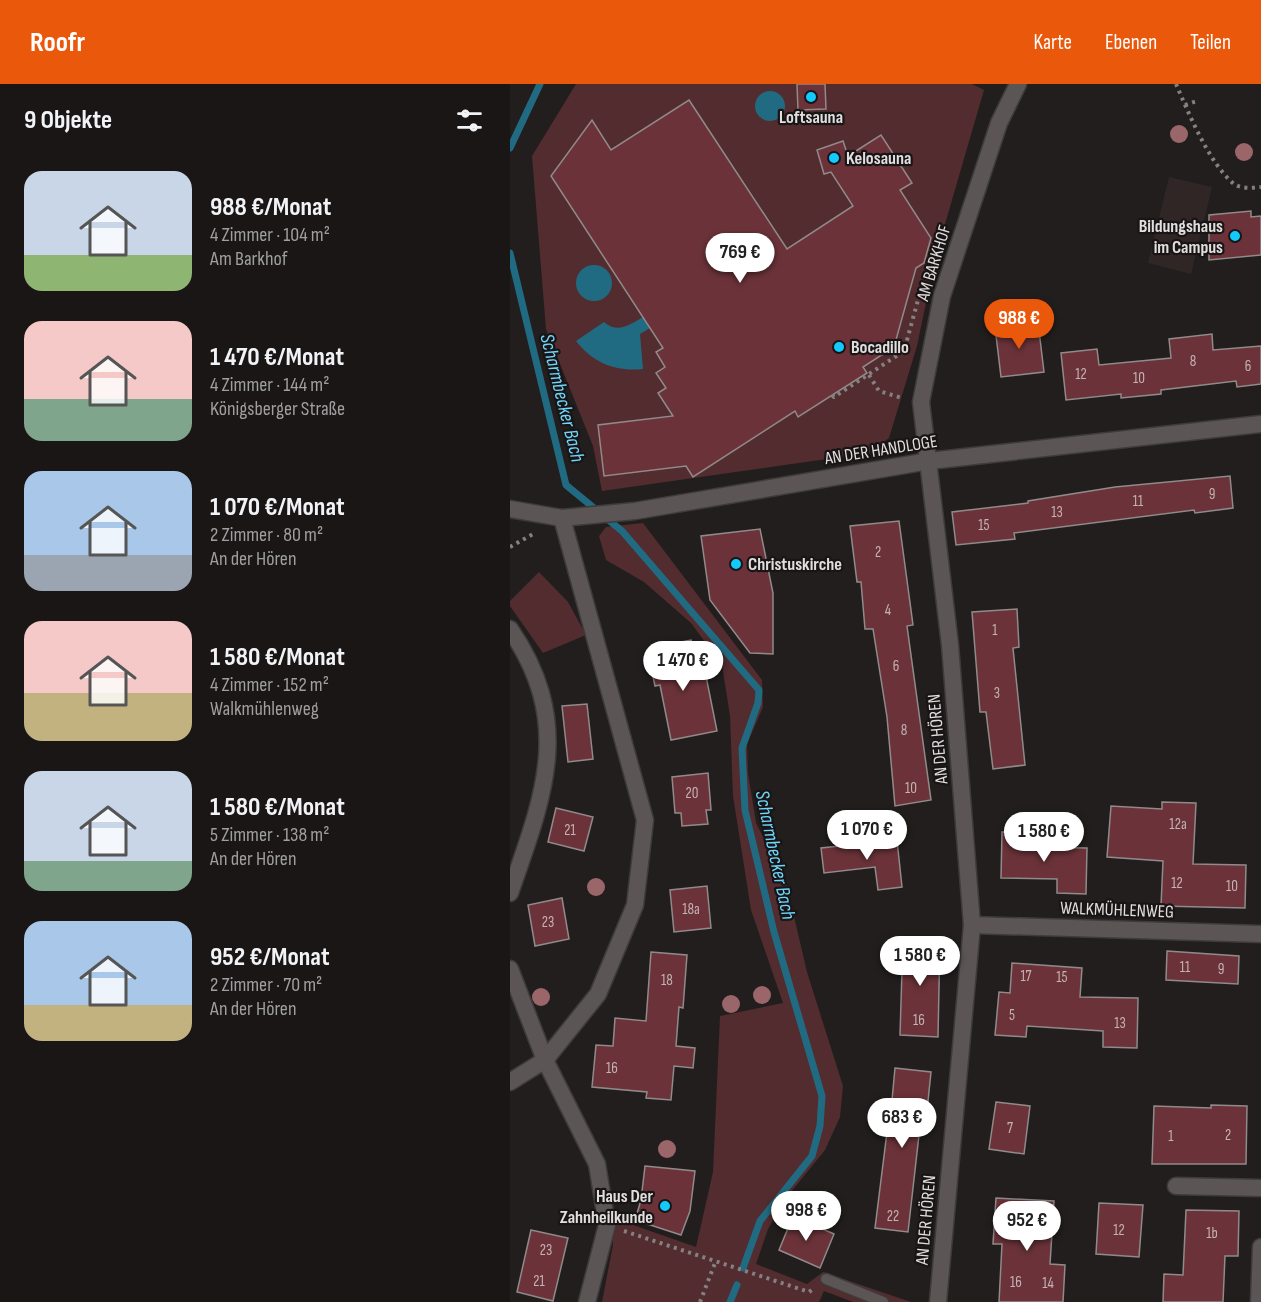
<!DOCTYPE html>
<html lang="de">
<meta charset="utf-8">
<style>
body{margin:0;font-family:"Sofia Sans Condensed",sans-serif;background:#272323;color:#f1f3f6;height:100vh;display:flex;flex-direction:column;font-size:22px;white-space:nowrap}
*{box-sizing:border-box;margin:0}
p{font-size:20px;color:#9f9fa1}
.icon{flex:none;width:33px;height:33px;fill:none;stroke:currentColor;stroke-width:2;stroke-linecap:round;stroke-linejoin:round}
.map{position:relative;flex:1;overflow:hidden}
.side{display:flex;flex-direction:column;background:#1a1616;width:510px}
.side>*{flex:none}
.price{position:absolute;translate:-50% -51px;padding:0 14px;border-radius:21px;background:#fff;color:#222;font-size:20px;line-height:39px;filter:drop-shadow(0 2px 3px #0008)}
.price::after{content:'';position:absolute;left:50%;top:36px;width:18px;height:14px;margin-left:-9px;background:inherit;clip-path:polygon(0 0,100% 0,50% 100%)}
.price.selected{background:#ea580c;color:#fff}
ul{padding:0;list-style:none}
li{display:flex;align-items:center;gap:18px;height:150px;padding:0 24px}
li span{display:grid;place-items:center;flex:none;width:168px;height:120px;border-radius:18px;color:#555}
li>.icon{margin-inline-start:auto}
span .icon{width:72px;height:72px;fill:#fffc;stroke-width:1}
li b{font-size:26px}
h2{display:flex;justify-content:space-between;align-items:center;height:72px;padding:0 24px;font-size:26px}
header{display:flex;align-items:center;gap:36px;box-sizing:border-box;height:84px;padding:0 30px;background:#ea580c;color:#fff}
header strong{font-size:28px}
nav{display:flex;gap:33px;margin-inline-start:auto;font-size:21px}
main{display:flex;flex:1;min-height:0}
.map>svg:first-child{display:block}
.built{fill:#312626}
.green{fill:#522c2f}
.water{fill:#216b82}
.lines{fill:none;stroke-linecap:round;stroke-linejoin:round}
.stream{stroke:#216b82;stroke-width:7}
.building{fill:#6b3339;stroke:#908a8a;stroke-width:1.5}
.service-casing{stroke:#3e3b3b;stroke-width:13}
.minor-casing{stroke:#3e3b3b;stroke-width:19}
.path{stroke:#848181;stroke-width:4;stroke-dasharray:3 4.5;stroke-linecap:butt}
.service{stroke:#5b5555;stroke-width:10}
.minor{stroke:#5b5555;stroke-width:16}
.tree{fill:#9a6669}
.poi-dot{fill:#12cafb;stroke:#191415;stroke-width:2}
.labels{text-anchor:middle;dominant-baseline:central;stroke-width:4.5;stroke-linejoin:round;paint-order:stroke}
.number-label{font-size:15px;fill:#c4b3b5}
.poi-label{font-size:18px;font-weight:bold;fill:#e1dede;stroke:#191415;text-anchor:start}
.street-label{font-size:18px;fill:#e1dede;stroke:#191415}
.water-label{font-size:20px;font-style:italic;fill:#6ed6fb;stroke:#191415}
</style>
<header>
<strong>Roofr</strong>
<nav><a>Karte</a><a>Ebenen</a><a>Teilen</a></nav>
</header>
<main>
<section class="side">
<h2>9 Objekte<svg class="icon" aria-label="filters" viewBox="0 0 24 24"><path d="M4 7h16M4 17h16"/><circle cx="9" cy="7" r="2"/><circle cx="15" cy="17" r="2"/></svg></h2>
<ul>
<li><span style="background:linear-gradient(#c9d6e8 70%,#8fb573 0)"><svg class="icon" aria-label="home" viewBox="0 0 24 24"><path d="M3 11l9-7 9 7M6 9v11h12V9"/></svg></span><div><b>988 €/Monat</b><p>4 Zimmer · 104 m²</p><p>Am Barkhof</p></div></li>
<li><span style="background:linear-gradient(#f6c9c9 65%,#7fa58c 0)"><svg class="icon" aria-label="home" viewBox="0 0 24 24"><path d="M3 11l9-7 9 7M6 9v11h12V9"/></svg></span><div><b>1 470 €/Monat</b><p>4 Zimmer · 144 m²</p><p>Königsberger Straße</p></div></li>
<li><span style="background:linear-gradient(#a9c7e8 70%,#9aa5b1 0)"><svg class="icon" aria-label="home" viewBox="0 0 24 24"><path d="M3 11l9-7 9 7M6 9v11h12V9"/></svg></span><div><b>1 070 €/Monat</b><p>2 Zimmer · 80 m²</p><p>An der Hören</p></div></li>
<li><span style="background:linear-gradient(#f6c9c9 60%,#c2b280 0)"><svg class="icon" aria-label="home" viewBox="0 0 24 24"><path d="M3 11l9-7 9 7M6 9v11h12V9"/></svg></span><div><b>1 580 €/Monat</b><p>4 Zimmer · 152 m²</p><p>Walkmühlenweg</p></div></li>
<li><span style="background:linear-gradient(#c9d6e8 75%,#7fa58c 0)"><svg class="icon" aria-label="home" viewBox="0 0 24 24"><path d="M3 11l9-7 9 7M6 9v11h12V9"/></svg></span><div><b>1 580 €/Monat</b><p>5 Zimmer · 138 m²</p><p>An der Hören</p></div></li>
<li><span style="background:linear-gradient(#a9c7e8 70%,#c2b280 0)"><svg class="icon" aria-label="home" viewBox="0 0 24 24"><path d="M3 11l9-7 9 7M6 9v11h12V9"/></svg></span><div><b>952 €/Monat</b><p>2 Zimmer · 70 m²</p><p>An der Hören</p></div></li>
</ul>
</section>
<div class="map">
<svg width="751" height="1218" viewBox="0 0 751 1218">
<rect width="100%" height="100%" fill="#221e1e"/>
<!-- built -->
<polygon class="built" points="659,93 702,103 681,190 638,179"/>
<!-- green -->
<g class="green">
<polygon points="66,0 462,0 474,6 426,171 407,262 379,354 359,369 92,407 83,362 36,245 22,72"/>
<polygon points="133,439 252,596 253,623 237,660 238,689 246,739 276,798 297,888 333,1002 330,1033 315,1066 276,1114 258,1145 246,1180 297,1200 313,1188 401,1218 343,1218 314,1207 309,1218 92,1218 103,1161 103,1134 186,1163 203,1088 210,932 273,919 241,826 223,712 220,632 212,581 181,539 134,498 96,476 89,452 96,443"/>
<polygon points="29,488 58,518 76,551 33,569 0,522 0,517"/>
</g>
<!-- water -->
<g class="water">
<circle cx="260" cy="22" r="15"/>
<circle cx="84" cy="199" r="18"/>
<path d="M133,233L140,244L130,250L133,285C106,288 83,279 66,257L94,238C108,250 119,241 133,233Z"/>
</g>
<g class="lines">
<!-- stream -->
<g class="stream">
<polyline points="0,64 30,0"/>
<polyline points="0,169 56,401 112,447 249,606 248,619 232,664 235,726 264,848 312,1012 310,1042 302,1072 250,1137 233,1184"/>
<polyline points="220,1218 227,1201"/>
</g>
</g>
<!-- building -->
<g class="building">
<polygon points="287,0 315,0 316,25 288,26"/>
<polygon points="179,16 277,165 343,122 321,88 314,90 307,66 333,57 338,72 371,51 402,99 390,106 421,154 414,179 406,184 384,263 353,283 357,289 288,333 285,327 183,393 176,382 94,392 88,341 163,332 148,309 156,304 146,289 155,283 146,268 153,264 41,92 82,36 101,66"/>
<polygon points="741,127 741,133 751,132 751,171 699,176 699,131"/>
<polygon points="528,238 534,288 491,293 485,243"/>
<polygon points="702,250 703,266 751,262 751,300 727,303 726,297 651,306 651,310 611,314 611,310 556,316 551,269 587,265 589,281 661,274 659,255"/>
<polygon points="720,392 723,424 685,429 684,426 504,449 505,455 446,461 442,428 518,419 518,417 605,403"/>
<polygon points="389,437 403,541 397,542 421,716 385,722 377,633 363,545 355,545 351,498 347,498 340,442"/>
<polygon points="250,445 263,509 263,570 240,569 200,516 191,452"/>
<polygon points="507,525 509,563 503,564 515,681 483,685 476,628 470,628 462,528"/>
<polygon points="181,556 189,593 196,592 207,647 161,656 150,601 145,602 140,578 151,576 149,562"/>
<polygon points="77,620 83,675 58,678 52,622"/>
<polygon points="198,689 201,726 196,726 198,740 172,742 171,729 165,729 162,693"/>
<polygon points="652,718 686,719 683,780 736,781 735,824 651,822 653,777 597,773 601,722 652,725"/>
<polygon points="46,724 83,733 74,767 38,758"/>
<polygon points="492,748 521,748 521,763 577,764 576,810 547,809 547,795 491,794"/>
<polygon points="387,756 392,803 368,806 365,783 314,789 311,764"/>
<polygon points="197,802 201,844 164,848 160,806"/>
<polygon points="52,814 59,855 25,862 18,821"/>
<polygon points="393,854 430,855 428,953 390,951"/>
<polygon points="657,867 729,872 728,900 656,896"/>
<polygon points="141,868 177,871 173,924 169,923 166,962 185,964 183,984 164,982 161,1016 136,1014 137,1008 82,1003 86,961 103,962 105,934 136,937"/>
<polygon points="502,879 572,884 570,913 628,914 627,964 593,963 593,947 517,942 516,953 485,951 489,908 500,909"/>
<polygon points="385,984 421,988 418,1017 413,1016 398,1148 365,1144 377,1048 379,1048"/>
<polygon points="486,1018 520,1022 514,1070 479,1065"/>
<polygon points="701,1021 737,1022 736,1080 642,1080 644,1022 701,1024"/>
<polygon points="135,1082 185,1087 180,1127 171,1151 125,1136 131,1116"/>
<polygon points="486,1114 544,1117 540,1180 555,1181 553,1218 489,1218 492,1160 483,1160"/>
<polygon points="589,1119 633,1121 629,1173 586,1170"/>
<polygon points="676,1126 729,1127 728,1172 715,1172 713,1218 653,1218 654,1190 673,1191"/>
<polygon points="283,1132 324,1150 310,1184 269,1166"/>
<polygon points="21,1146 58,1154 43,1217 7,1208"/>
</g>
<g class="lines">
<defs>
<polyline id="service" points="316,1195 373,1218"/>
<g id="minor">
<polyline points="0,425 52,434 125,427 419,377 751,340"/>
<path d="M0,545C64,639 34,711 0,809"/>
<polyline points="462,841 751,850"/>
<polyline points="0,885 35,976 87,1080 97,1141 77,1218"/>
<polyline points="0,998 35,976 88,910 125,821 135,736 52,434"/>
<polyline points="666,1102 751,1104"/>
<polyline points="428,1218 462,841 440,561 411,318 432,212 489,39 508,0"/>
<polyline points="749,1218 751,1163"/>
</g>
</defs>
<!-- service casing -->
<use href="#service" class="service-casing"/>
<!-- minor casing -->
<use href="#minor" class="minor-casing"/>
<!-- path -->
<g class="path">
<path d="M666,0C679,30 699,79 724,100C731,105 743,104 751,103"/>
<polyline points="675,21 687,17"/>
<polyline points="359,291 369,307 392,314"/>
<polyline points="322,311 324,313 394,267 408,216"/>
<polyline points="0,463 23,450"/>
<polyline points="114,1147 299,1208 303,1205"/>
<polyline points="190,1218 205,1179"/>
</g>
<!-- service -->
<use href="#service" class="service"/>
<!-- minor -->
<use href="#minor" class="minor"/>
</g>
<!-- trees -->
<g class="tree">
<circle cx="669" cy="50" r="9"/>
<circle cx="734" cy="68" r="9"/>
<circle cx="86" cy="803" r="9"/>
<circle cx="252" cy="911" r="9"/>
<circle cx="31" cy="913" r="9"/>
<circle cx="221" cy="920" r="9"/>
<circle cx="157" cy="1065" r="9"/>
</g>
<!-- markers -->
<g class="poi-dot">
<circle cx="301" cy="13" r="6"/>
<circle cx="324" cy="74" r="6"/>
<circle cx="725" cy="152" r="6"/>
<circle cx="329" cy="263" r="6"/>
<circle cx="226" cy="480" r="6"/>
<circle cx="155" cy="1122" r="6"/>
</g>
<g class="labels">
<!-- number labels -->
<g class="number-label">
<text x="683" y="277">8</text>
<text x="738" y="282">6</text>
<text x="571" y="290">12</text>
<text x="629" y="294">10</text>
<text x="702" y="410">9</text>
<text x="628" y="417">11</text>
<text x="547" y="428">13</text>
<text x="474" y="441">15</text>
<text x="368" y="468">2</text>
<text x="378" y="526">4</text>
<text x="485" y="546">1</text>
<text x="386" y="582">6</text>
<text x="487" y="609">3</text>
<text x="394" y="646">8</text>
<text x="401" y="704">10</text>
<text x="182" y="709">20</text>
<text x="668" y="740">12a</text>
<text x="60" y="746">21</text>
<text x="667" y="799">12</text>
<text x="722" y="802">10</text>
<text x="181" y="825">18a</text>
<text x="38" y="838">23</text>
<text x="675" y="883">11</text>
<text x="711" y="885">9</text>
<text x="516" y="892">17</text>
<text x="552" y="893">15</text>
<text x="157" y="896">18</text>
<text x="502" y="931">5</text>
<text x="409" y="936">16</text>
<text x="610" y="939">13</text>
<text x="102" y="984">16</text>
<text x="500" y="1044">7</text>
<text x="718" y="1051">2</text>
<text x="661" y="1052">1</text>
<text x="383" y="1132">22</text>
<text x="609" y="1146">12</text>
<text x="702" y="1149">1b</text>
<text x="36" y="1166">23</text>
<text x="29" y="1197">21</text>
<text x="506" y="1198">16</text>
<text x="538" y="1199">14</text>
</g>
<!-- poi labels -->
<g class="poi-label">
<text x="301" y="33" text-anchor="middle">Loftsauna</text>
<text x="336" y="74">Kelosauna</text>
<text x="713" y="142" text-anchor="end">Bildungshaus<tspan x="713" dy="21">im Campus</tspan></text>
<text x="341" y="263">Bocadillo</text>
<text x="238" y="480">Christuskirche</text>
<text x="143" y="1112" text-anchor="end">Haus Der<tspan x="143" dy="21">Zahnheilkunde</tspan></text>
</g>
<!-- street labels -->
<g class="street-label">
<text transform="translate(424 179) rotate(-73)">AM BARKHOF</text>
<text transform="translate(371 366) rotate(-9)">AN DER HANDLOGE</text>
<text transform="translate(428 655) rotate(-95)">AN DER HÖREN</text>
<text transform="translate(607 826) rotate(2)">WALKMÜHLENWEG</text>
<text transform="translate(416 1136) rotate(-85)">AN DER HÖREN</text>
</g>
<!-- water labels -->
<g class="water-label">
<text transform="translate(52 314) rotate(76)">Scharmbecker Bach</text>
<text transform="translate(265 771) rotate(78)">Scharmbecker Bach</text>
</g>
</g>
</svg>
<b class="price" style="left:230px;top:200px">769 €</b>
<b class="price selected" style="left:509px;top:266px">988 €</b>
<b class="price" style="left:173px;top:608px">1 470 €</b>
<b class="price" style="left:357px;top:777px">1 070 €</b>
<b class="price" style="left:534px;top:779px">1 580 €</b>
<b class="price" style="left:410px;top:903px">1 580 €</b>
<b class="price" style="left:392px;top:1065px">683 €</b>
<b class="price" style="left:296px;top:1158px">998 €</b>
<b class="price" style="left:517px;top:1168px">952 €</b>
</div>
</main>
